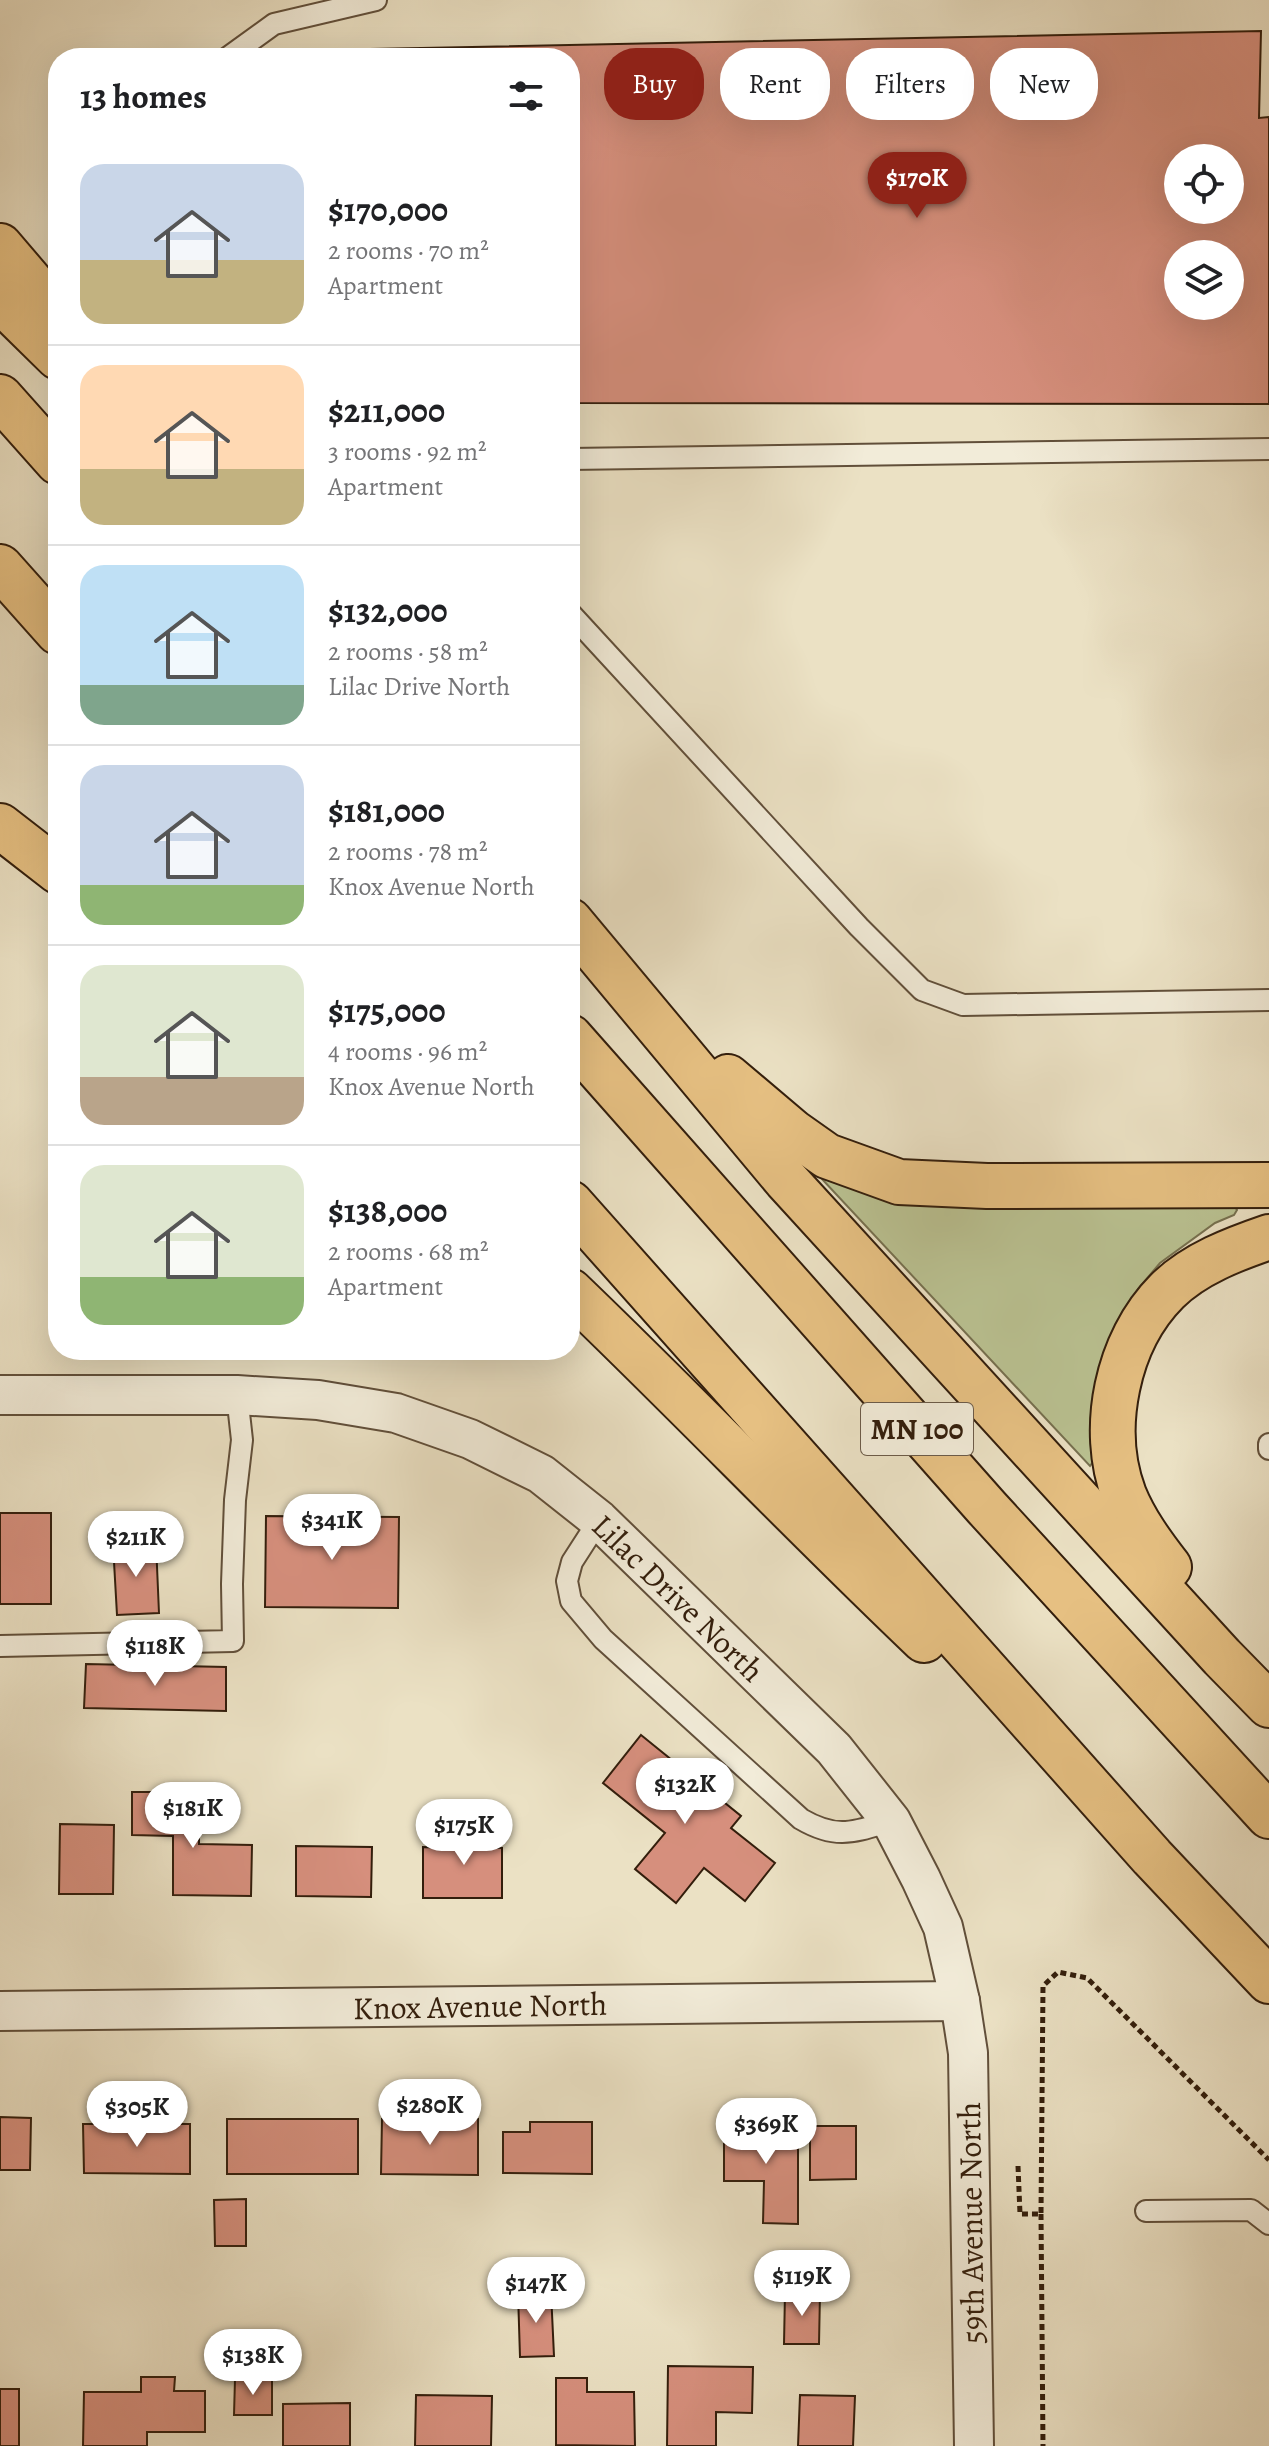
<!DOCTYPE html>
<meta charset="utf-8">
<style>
body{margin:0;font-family:Alegreya,serif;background:#f2f2f2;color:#202124;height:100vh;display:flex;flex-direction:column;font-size:30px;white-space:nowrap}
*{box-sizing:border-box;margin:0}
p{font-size:26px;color:#757577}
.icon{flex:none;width:44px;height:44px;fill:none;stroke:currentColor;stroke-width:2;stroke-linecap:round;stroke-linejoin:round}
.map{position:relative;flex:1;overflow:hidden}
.side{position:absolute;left:48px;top:48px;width:532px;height:1312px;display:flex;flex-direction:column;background:#fff;border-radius:32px;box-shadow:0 8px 32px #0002}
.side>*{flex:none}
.top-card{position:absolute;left:604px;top:48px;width:544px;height:72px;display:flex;gap:16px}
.tools{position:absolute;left:1164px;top:144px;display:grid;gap:16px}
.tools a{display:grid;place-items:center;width:80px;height:80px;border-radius:50%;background:#fff;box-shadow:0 8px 32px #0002;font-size:40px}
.price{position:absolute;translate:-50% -68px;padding:0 18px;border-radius:28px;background:#fff;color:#222;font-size:26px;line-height:52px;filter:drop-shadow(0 2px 4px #0008)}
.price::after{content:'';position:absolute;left:50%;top:48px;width:24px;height:18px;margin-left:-12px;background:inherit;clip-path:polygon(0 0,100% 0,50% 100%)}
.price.current{background:#8f2418;color:#fff}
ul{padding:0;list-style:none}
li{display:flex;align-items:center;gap:24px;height:200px;padding:0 32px}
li+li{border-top:2px solid #e0e0e0}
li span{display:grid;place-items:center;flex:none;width:224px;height:160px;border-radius:24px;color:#555}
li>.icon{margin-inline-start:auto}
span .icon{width:96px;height:96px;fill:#fffc;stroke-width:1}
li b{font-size:34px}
h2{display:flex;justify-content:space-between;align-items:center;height:96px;padding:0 32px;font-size:34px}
.pill{padding:0 28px;border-radius:32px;background:#fff;box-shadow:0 8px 32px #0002;font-size:28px;line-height:72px}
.pill.current{background:#8f2418;color:#fff}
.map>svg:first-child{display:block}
.green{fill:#bac292;stroke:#76704f;stroke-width:2}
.building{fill:#d68f7d;stroke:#331e0c;stroke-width:2;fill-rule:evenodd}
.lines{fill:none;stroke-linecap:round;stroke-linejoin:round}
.lane-casing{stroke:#614f3a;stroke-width:24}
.street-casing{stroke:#614f3a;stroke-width:42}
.highway-casing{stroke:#331e0c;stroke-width:48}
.path{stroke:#331e0c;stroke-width:5;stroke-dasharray:6 4;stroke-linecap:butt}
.lane{stroke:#f2ecd9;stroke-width:20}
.street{stroke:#f2ecd9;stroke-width:38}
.highway{stroke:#e6c082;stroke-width:44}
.labels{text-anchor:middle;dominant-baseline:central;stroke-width:6;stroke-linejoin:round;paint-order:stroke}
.shield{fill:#f2ecd9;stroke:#6c5c4a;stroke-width:2}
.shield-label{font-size:30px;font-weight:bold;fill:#331e0c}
.street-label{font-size:32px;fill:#331e0c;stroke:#f2ecd9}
</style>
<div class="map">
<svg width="1269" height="2446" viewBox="0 0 1269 2446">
<rect width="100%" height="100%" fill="#ebe1c4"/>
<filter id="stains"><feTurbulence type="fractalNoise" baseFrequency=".0025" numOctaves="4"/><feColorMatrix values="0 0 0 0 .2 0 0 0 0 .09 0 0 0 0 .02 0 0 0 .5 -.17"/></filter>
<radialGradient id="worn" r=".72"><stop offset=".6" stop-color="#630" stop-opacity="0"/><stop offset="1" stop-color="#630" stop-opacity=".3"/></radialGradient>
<!-- green -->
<polygon class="green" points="827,1172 1233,1203 1237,1210 1234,1215 1215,1223 1160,1263 1138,1289 1120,1320 1098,1455 1090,1466 821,1178"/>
<!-- building -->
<g class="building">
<path d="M1261,31L1259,118L1269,117V404L570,403V58H371V49ZM1178,158H1230V210H1178ZM1178,254H1230V306H1178Z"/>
<rect x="0" y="1513" width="51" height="91"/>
<polygon points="266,1516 399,1517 398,1608 265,1607"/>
<polygon points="156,1543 159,1613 117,1615 113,1544"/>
<polygon points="86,1664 226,1667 226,1711 84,1708"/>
<polygon points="641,1735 741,1816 731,1828 775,1863 745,1901 704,1868 676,1903 635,1869 665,1833 603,1783"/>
<polygon points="132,1792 174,1792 174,1820 199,1820 199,1844 252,1845 251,1896 173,1895 173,1836 132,1835"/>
<polygon points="60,1824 114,1825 113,1894 59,1894"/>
<polygon points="454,1824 488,1824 489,1847 502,1848 502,1898 423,1898 423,1847 455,1848"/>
<polygon points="296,1846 372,1847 371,1897 296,1896"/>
<polygon points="0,2117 31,2118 30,2170 0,2170"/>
<rect x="227" y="2119" width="131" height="55"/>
<polygon points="382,2119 478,2119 478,2175 381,2174"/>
<polygon points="530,2122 592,2122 592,2174 503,2173 503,2132 530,2132"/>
<polygon points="83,2124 190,2124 190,2174 84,2173"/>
<polygon points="724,2125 798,2126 798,2224 763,2223 764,2181 724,2181"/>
<polygon points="810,2126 856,2126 856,2179 810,2180"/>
<polygon points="246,2199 246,2246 215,2246 214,2200"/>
<polygon points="551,2292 554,2356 520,2357 518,2293"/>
<polygon points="785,2293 820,2293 819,2344 784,2344"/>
<polygon points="668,2366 753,2367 752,2413 716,2412 716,2446 667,2446"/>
<polygon points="141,2377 175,2377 174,2391 205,2391 205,2432 147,2432 147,2446 83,2446 84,2392 141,2392"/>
<polygon points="556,2378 587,2378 587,2392 634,2392 635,2446 556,2445"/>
<polygon points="235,2379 272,2380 272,2415 234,2415"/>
<rect x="0" y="2389" width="19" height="57"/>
<polygon points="416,2395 492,2396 491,2446 415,2446"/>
<polygon points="800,2395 855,2396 853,2446 798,2446"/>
<polygon points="350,2403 350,2446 283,2446 283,2404"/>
</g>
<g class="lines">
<defs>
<g id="lane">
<polyline points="227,58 274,24 376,0"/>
<polyline points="570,459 1269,449"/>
<polyline points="570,613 859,927 922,990 963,1005 1269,1000"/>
<polyline points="1269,1444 1269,1449"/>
<path d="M599,1520L572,1562L567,1581L571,1601L603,1639L801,1819C837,1840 854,1832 891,1821"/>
<polyline points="0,1646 233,1641 232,1584 235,1500 242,1440 237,1395"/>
<polyline points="1146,2211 1251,2210 1269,2224"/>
</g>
<g id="street">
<polyline points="0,1395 237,1395 318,1400 396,1413 470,1439 541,1474 599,1520 834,1749 891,1821 921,1879 943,1927 960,2001 968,2053 974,2446"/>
<polyline points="0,2011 960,2001"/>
</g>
<g id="highway">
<polyline points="0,246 58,314"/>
<polyline points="0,300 58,357"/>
<polyline points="0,397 58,462"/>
<polyline points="0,567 58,632"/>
<polyline points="0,826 58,871"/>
<polyline points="570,921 786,1180 1222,1657 1269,1705"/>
<polyline points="570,1037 987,1508 1269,1816"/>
<polyline points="728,1077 793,1132 827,1156 899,1182 987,1186 1269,1185"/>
<polyline points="570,1203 1152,1857 1269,1981"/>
<path d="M570,1291C690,1406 804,1526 924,1640"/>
<path d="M1169,1567C1152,1545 1135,1522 1124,1495C1099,1429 1117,1341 1167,1291C1194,1264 1234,1249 1269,1237"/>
</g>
</defs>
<!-- lane casing -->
<use href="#lane" class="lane-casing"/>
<!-- street casing -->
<use href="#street" class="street-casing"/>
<!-- highway casing -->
<use href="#highway" class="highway-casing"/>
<!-- path -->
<g class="path">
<polyline points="1018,2166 1020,2214 1041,2214 1043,1986 1058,1972 1087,1978 1269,2160"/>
<polyline points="1041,2214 1043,2446"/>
</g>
<!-- lane -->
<use href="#lane" class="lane"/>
<!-- street -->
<use href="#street" class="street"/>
<!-- highway -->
<use href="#highway" class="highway"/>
</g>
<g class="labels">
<!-- shield labels -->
<rect class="shield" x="861" y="1403" width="112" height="52" rx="6"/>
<g class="shield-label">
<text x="917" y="1429">MN 100</text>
</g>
<!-- street labels -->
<g class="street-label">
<text transform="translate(678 1598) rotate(44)">Lilac Drive North</text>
<text transform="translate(480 2006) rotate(-1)">Knox Avenue North</text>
<text transform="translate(971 2223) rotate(-91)">59th Avenue North</text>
</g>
</g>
<rect width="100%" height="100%" filter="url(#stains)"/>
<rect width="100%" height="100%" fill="url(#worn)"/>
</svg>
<div class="tools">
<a><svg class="icon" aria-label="locate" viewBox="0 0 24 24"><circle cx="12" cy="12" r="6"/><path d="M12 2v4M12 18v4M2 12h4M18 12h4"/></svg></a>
<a><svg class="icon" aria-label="layers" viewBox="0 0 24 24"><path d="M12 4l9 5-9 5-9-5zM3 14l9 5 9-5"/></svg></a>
</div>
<b class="price current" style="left:917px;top:220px">$170K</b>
<b class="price" style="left:332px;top:1562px">$341K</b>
<b class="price" style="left:136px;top:1579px">$211K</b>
<b class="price" style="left:155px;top:1688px">$118K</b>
<b class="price" style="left:685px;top:1826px">$132K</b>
<b class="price" style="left:193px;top:1850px">$181K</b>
<b class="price" style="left:464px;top:1867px">$175K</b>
<b class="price" style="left:430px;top:2147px">$280K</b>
<b class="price" style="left:137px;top:2149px">$305K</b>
<b class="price" style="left:766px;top:2166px">$369K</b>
<b class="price" style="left:802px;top:2318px">$119K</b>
<b class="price" style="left:536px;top:2325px">$147K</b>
<b class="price" style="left:253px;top:2397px">$138K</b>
<div class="top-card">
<a class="pill current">Buy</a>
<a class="pill">Rent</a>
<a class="pill">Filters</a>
<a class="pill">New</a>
</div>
<section class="side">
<h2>13 homes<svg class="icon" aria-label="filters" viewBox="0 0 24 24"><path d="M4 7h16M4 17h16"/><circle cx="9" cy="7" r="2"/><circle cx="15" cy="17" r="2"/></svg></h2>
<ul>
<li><span style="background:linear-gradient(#c9d6e8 60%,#c2b280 0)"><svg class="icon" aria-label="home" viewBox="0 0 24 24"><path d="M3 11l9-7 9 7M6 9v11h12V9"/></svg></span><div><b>$170,000</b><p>2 rooms · 70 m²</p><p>Apartment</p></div></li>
<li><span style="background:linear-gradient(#ffd9b3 65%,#c2b280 0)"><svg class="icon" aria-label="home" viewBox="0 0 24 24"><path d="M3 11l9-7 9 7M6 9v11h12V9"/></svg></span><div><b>$211,000</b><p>3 rooms · 92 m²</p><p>Apartment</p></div></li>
<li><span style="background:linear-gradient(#bfe0f5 75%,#7fa58c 0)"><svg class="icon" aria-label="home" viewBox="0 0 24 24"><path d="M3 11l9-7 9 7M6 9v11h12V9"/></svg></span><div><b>$132,000</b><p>2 rooms · 58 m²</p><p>Lilac Drive North</p></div></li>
<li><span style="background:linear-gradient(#c9d6e8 75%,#8fb573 0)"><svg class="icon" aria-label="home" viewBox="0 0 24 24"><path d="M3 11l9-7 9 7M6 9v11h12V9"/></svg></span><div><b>$181,000</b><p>2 rooms · 78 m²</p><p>Knox Avenue North</p></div></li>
<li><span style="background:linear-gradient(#dfe7d0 70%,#b9a48a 0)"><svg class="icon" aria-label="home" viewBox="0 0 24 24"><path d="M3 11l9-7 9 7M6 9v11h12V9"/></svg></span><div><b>$175,000</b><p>4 rooms · 96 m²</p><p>Knox Avenue North</p></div></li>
<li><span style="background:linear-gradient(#dfe7d0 70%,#8fb573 0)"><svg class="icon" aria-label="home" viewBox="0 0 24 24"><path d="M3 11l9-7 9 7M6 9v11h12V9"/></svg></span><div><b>$138,000</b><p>2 rooms · 68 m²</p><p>Apartment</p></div></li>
</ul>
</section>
</div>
